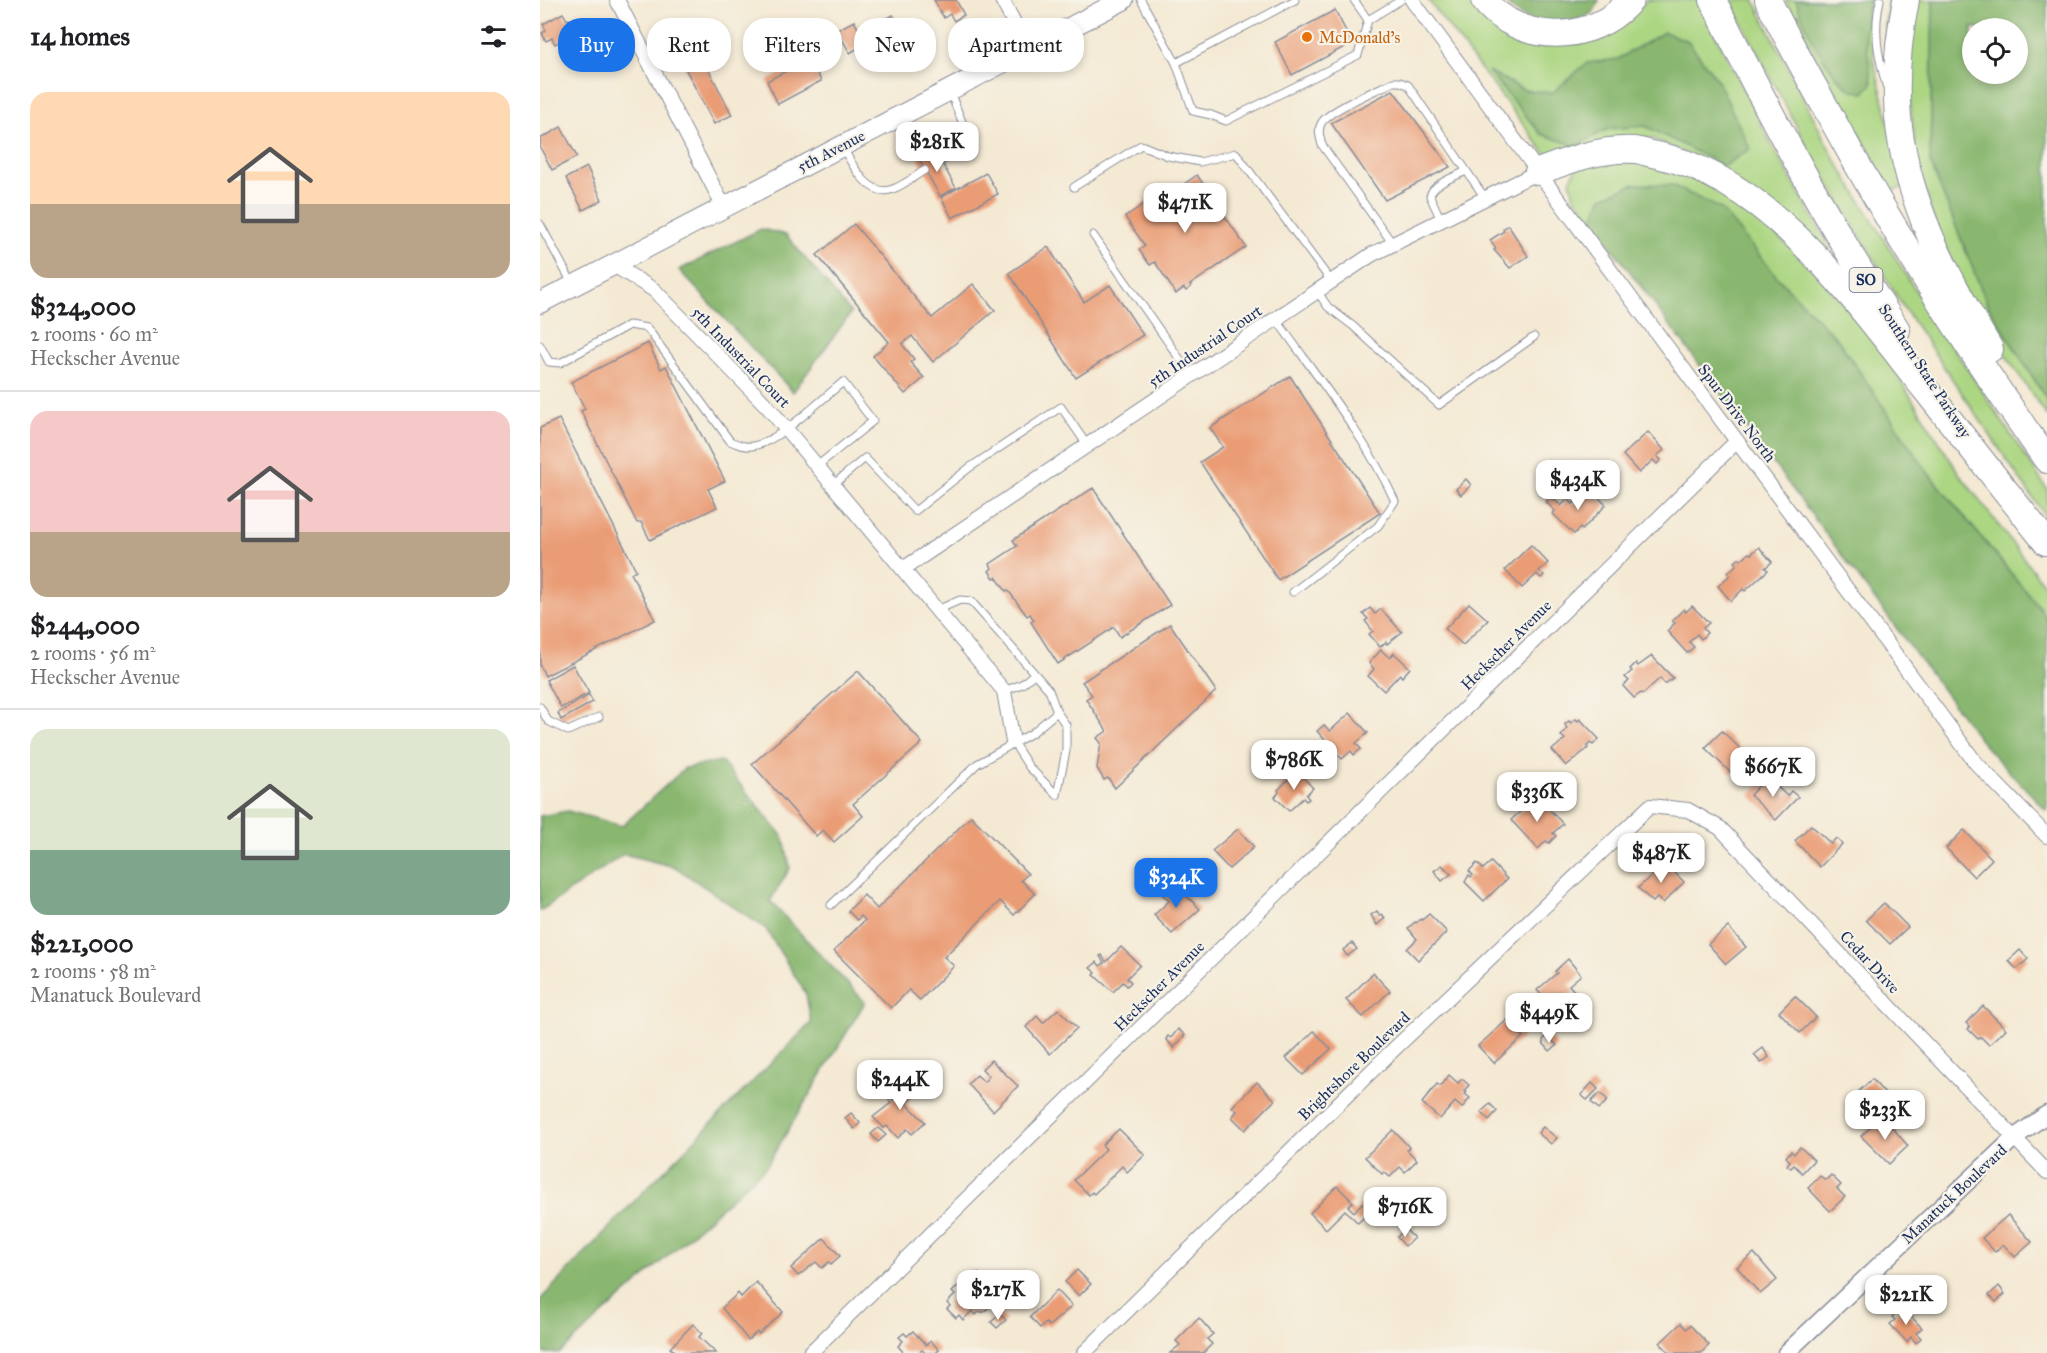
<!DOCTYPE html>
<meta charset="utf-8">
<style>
body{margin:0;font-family:"IM FELL Great Primer",serif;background:#f6f6f6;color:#202124;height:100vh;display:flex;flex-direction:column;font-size:22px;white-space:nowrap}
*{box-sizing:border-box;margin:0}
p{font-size:20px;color:#757577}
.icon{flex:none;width:33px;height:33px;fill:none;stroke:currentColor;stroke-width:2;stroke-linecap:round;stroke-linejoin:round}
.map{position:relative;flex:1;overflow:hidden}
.details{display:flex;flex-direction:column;background:#fff;width:540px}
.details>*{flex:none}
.top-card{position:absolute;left:18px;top:18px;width:570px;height:54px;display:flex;gap:12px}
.tools{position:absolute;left:1422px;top:18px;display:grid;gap:12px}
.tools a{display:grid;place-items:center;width:66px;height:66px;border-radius:50%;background:#fff;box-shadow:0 3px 9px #0003;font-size:30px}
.price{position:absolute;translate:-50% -51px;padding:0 14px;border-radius:12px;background:#fff;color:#222;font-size:20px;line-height:39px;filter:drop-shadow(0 2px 3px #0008)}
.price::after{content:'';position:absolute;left:50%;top:36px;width:18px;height:14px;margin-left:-9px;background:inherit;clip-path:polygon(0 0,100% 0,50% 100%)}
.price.on{background:#1a73e8;color:#fff}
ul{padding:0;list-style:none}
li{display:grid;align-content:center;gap:12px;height:318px;padding:0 30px}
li+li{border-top:2px solid #e0e0e0}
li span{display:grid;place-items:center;height:186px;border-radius:18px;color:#555}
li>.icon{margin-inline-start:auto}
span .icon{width:108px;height:108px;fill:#fffc;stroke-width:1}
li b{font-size:26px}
h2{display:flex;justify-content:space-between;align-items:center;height:72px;padding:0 30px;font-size:26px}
.pill{padding:0 21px;border-radius:24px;background:#fff;box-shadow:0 3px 9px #0003;font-size:21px;line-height:54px}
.pill.on{background:#1a73e8;color:#fff}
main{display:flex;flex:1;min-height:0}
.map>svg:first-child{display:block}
.green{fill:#acd682;stroke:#648270;stroke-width:1.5}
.forest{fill:#89b770;stroke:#527367;stroke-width:1.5;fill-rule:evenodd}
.building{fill:#ea9c75}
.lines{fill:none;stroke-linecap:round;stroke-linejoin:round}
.service-casing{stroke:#888c98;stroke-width:9}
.minor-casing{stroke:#888c98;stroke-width:16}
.tertiary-casing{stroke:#888c98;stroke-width:19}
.secondary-casing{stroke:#888c98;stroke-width:22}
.motorway-casing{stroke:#888c98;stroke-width:28}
.service{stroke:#fff;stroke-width:7}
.minor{stroke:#fff;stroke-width:14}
.tertiary{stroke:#fff;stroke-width:16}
.secondary{stroke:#fff;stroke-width:20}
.motorway{stroke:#fff;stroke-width:26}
.food-dot{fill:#e8710a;stroke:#f7f3e8;stroke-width:2}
.labels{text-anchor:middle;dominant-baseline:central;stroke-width:4.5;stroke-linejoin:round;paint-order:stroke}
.shield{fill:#f7f3e8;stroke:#5d6a87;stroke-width:1.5}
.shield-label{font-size:15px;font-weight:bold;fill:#1b2f5e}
.food-label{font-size:16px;fill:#c56008;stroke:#f7f3e8;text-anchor:start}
.street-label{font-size:16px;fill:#1b2f5e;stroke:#f7f3e8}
</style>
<main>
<section class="details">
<h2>14 homes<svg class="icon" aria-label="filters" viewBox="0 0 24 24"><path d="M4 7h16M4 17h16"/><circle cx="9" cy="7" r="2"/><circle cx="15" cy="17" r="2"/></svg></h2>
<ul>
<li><span style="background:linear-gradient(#ffd9b3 60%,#b9a48a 0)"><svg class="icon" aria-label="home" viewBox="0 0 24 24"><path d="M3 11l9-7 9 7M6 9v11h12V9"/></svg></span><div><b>$324,000</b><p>2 rooms · 60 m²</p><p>Heckscher Avenue</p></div></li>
<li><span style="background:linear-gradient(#f6c9c9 65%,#b9a48a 0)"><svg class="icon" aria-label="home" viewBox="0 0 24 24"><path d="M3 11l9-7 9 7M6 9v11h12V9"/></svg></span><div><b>$244,000</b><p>2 rooms · 56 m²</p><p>Heckscher Avenue</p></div></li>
<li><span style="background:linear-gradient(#dfe7d0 65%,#7fa58c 0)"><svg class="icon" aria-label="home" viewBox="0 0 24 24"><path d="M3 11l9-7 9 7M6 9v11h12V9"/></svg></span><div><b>$221,000</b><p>2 rooms · 58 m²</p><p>Manatuck Boulevard</p></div></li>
</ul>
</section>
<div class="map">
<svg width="1507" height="1353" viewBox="0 0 1507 1353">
<rect width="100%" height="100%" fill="#f7f3e8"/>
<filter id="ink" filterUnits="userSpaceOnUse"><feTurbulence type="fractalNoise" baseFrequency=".0167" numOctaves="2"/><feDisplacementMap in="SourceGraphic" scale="12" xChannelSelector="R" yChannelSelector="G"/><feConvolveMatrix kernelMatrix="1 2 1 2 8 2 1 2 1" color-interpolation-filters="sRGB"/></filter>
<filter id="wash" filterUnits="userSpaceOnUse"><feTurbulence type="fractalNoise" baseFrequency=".008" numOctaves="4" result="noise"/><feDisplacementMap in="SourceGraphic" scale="24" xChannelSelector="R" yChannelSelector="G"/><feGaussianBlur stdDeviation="1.35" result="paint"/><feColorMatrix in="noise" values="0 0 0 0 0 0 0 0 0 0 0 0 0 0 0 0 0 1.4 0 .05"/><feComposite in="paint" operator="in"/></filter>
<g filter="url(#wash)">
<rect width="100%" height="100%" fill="#f4e9d3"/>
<!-- green -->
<g class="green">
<polygon points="888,0 931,0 1008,43 1041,44 1078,27 1107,0 1158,0 1230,142 1291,249 1280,253 1163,161 1112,138 1070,143 1008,157"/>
<polygon points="1190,0 1214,0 1293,156 1379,296 1507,489 1507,519 1364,308 1277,165"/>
<polygon points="1245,0 1334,0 1333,58 1365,187 1351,191"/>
<polygon points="1348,0 1358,0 1347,53 1345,24"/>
<polygon points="1375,0 1393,0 1390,162 1448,306 1507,400 1507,416 1431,305 1392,215 1377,162 1367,77"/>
<polygon points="1056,158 1115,161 1179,190 1263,257 1335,340 1418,472 1507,589 1507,620 1499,607 1388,473 1215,250 1062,197 1052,221 1034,197 1030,181 1037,166"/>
</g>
<!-- forest -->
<g class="forest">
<path d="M964,0H1059L1053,13L1017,29C996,23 978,17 964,0Z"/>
<path d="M1256,0H1328L1325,34L1332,83L1324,93C1319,92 1313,91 1310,89C1288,73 1263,26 1256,0Z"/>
<path d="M1393,0H1507V400L1448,306L1390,162ZM1432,28H1478V74H1432Z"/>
<polygon points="1124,32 1148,41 1178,81 1210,149 1184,166 1105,126 1068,129 1036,146 1001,134 948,71 984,90 1012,93 1047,63 1078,59"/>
<polygon points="1094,184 1132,185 1181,209 1237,277 1299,341 1388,473 1499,607 1507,620 1507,811 1456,758 1440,740 1052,221 1062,197"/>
<polygon points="221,229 246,235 311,313 253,392 139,270"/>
<polygon points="181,761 244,838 250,868 230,901 325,1002 226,1167 20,1353 0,1353 0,1300 107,1188 271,1023 266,994 226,929 135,867 84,854 0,911 0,816 28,811 82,826 145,768"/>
</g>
<g id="blocks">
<!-- building -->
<g class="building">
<polygon points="394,0 416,0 424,15 414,21 410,14 404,18"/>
<polygon points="795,10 812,43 752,75 735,42"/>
<polygon points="23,13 27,20 29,19 35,33 15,44 12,38 6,41 2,33 6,31 3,24"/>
<polygon points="353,15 365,37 343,50 336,37 310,53 297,30 314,21 319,30 337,20 339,23"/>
<polygon points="161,55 192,115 174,124 143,64"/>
<polygon points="270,60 281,81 238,104 227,81 261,63 262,65"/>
<polygon points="853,90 910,167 845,200 791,123"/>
<polygon points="21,127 37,157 12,170 0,147 0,139"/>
<polygon points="394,149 416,188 400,196 378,158"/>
<polygon points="47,167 62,200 43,210 26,178"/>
<polygon points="446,173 458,194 412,218 401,197"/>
<polygon points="657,175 706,247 650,285 651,287 646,291 644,288 636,294 615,262 610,265 599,250 605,246 585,217 624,190 627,196"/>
<polygon points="314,224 392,318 433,284 455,310 393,362 372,336 362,344 374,359 370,362 384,378 365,394 333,356 349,342 277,255"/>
<polygon points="968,225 988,256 970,268 954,250 956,249 950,240 964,231 963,229"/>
<polygon points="508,247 544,302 570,285 603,335 536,378 469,273"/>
<polygon points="108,343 121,369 126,366 185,481 168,489 177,507 110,540 101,522 97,523 41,411 45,409 31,382"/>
<polygon points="750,376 840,513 738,580 660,462 683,447 670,428"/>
<polygon points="19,419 96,570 91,573 115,620 5,676 0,665 0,428"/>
<polygon points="1108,432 1124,450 1117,456 1121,460 1117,464 1113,460 1099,473 1083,455"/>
<polygon points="926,479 931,485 921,495 916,489"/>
<polygon points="553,488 630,605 580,637 574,627 518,664 491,622 494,620 490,614 487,616 468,590 466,591 456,577 454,578 449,571 452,568 450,564 477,546 473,540"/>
<polygon points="1049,488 1066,505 1042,530 1040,528 1034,534 1013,514 1015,511 1006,502 1011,496 1021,506 1028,499 1033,504"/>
<polygon points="991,545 1008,563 999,571 1004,575 1001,578 997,574 982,588 965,570"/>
<polygon points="1219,547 1232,562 1225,568 1228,570 1205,591 1203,589 1191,601 1178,586 1190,575 1188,573 1197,564 1195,562 1200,558 1201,560 1209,553 1211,554"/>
<polygon points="929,603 948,620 923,645 905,629"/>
<polygon points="1152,606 1169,623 1163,628 1167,633 1161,639 1157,634 1149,642 1154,647 1147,653 1127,631 1135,623 1132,621 1144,609 1146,612"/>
<polygon points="830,608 835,614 841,609 862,632 847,644 846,642 840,647 829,634 833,631 825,621 828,619 823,614"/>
<polygon points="630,624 676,691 575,788 568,778 564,780 557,768 561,743 557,738 567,731 546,699 552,695 542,682"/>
<polygon points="841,650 850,658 854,653 870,668 862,677 860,674 844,691 828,676 834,669 829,663"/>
<polygon points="1112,656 1133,678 1125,684 1120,678 1103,694 1101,693 1094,698 1083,686 1089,681 1085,677 1092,671 1090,669 1096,663 1098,666"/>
<polygon points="33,665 49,693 21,708 6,680"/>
<polygon points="318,671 382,743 313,804 323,816 294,842 283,830 276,836 212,764"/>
<polygon points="49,695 53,702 21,720 18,713"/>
<polygon points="810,713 828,733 816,743 821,749 814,755 811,751 802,759 777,731 784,725 790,731"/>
<polygon points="1036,719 1038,721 1040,719 1059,739 1053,745 1051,743 1047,746 1048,748 1026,766 1012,750 1025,739 1021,736 1027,729 1025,724 1029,721 1031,723"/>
<polygon points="1182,731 1208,756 1192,774 1165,748"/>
<polygon points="757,771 773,788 766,795 769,799 766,801 763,798 749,811 735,797 739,792 738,790"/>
<polygon points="1227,777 1247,796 1251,791 1258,797 1236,820 1210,795"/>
<polygon points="997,796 1023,824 1013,833 1016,836 1009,843 1006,841 998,849 971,820"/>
<polygon points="431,816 488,874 481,880 495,894 474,915 460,901 404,957 414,966 380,1000 369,990 351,1008 294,951 325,920 321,916 317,920 308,911 324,895 337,909"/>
<polygon points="1271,825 1291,844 1296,838 1302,844 1280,867 1255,841"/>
<polygon points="698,829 714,847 689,869 672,851"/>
<polygon points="1424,830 1452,859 1434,877 1406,848"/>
<polygon points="951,862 967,879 944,901 925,882 929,875 931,877 933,875 929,871 937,863 943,869"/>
<polygon points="1125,863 1144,882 1123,903 1117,898 1113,902 1098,888"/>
<polygon points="902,865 911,874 902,881 894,871"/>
<polygon points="632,882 660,909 632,934 614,915 629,901 621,893"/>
<polygon points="1344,903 1368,927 1350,944 1326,920"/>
<polygon points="837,911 840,916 842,914 845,918 837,925 831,915"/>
<polygon points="889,914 907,932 878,960 867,949 877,939 868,928 875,922 876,923 881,919 882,920"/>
<polygon points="1188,927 1206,947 1186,964 1168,944"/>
<polygon points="812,943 817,949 807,956 803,950"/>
<polygon points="581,947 600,965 587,978 591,982 587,986 583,982 573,992 554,975 556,973 550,968 557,962 560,966 564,963 560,956 562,955 566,962"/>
<polygon points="1480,950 1488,959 1477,969 1468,961"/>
<polygon points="1028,959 1041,975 1029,985 1034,991 1014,1009 997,990 1017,973 1015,971"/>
<polygon points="833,973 850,991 823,1017 806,1000"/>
<polygon points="1255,996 1276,1017 1260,1033 1239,1012"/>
<polygon points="1443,1006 1466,1029 1449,1045 1441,1037 1438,1039 1428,1029 1430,1027 1426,1023"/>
<polygon points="518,1009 537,1028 510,1054 486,1027 497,1016 503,1023"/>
<polygon points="967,1020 983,1037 954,1063 938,1046"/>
<polygon points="638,1029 645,1035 634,1048 626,1039 628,1036 631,1038"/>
<polygon points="774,1031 791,1049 763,1075 746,1058"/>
<polygon points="1007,1036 1017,1045 1010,1051 1003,1043 1003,1040"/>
<polygon points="1223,1048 1229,1057 1221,1063 1214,1055"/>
<polygon points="451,1060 478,1086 453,1111 428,1084 437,1075 444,1082 449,1076 442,1069"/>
<polygon points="909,1075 918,1083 922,1079 929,1085 924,1091 927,1092 925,1094 930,1098 922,1108 915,1102 900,1119 882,1103 897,1084 900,1086"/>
<polygon points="360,1079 367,1086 370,1083 376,1089 373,1092 375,1094 366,1103 385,1122 372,1134 367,1129 358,1138 347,1126 344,1128 333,1117 351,1103 348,1099 351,1097 353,1100 357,1096 350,1089"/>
<polygon points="1332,1079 1345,1094 1331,1105 1319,1091"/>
<polygon points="717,1082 735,1100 705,1130 692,1117 697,1111 692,1107"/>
<polygon points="1052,1083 1058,1089 1047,1100 1041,1095"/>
<polygon points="1060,1093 1068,1100 1059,1109 1051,1102"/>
<polygon points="950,1104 957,1111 949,1120 941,1112"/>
<polygon points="311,1113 320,1123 314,1129 305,1118"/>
<polygon points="1339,1119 1343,1123 1346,1120 1368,1146 1349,1164 1321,1136"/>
<polygon points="1003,1127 1017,1138 1011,1144 998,1133"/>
<polygon points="338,1128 346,1135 338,1142 331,1134"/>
<polygon points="579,1129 605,1155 587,1172 582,1166 554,1194 552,1192 549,1195 534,1180 566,1149 562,1145"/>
<polygon points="853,1130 869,1147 867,1150 877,1160 865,1172 860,1167 850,1177 844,1172 842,1174 825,1157"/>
<polygon points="1260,1147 1274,1160 1262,1173 1254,1165 1251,1168 1247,1165 1250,1161 1246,1157 1251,1151 1254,1154"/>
<polygon points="1291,1175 1301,1185 1297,1189 1305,1197 1290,1211 1268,1188 1280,1176 1286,1180"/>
<polygon points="797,1186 813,1202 808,1206 814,1212 822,1203 830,1211 818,1223 805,1210 786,1229 770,1213"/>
<polygon points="1468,1215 1492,1242 1475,1257 1463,1244 1455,1252 1442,1238"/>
<polygon points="865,1229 874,1238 865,1246 857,1237"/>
<polygon points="284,1238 300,1256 291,1264 289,1262 282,1268 276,1262 258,1276 251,1268"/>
<polygon points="1214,1253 1237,1280 1220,1294 1197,1267"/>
<polygon points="537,1270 551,1284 539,1296 525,1282"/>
<polygon points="438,1273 457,1293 455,1296 456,1301 444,1312 439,1312 436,1315 432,1311 423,1320 419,1315 416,1318 407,1309 410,1306 407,1303 415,1295 412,1292 421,1283 424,1286"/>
<polygon points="216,1282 243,1312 219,1334 217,1332 208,1340 182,1308 198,1293 201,1297"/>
<polygon points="1459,1286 1465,1294 1456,1302 1449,1295"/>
<polygon points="517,1290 532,1306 509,1326 506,1323 500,1328 490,1317"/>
<polygon points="1358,1311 1362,1315 1366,1311 1382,1328 1376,1333 1381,1338 1376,1343 1371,1337 1367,1342 1350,1324 1355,1320 1352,1317"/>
<polygon points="460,1314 466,1320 457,1328 451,1322"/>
<polygon points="659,1318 673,1334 667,1339 672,1344 663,1353 630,1353 640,1345 636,1341"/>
<polygon points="1141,1323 1146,1329 1150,1325 1169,1345 1161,1353 1127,1353 1128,1351 1120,1343"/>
<polygon points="153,1324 162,1333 159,1337 176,1353 138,1353 130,1348"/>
<polygon points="373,1331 386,1345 391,1341 399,1350 396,1353 385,1353 382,1350 378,1353 364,1353 358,1346 363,1341 359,1337 364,1333 367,1336"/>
</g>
</g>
</g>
<g filter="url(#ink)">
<use href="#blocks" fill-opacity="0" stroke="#888c98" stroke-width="1.5"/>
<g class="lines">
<defs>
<g id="service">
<polyline points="601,0 636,63 755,0"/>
<polyline points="814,0 828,20 861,0"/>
<path d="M1340,0C1333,31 1338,55 1346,85"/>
<polyline points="636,63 653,111 671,115 686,121 818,55 828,20"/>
<path d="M303,148C312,164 329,199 353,189C364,185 375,176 385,170"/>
<polyline points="401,161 414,154 425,129 410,92"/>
<polyline points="534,187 601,145 628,156 660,162 696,153 791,281"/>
<path d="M901,220L890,196C893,183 915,177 926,171"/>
<polyline points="0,224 33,285"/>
<polyline points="553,235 651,375"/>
<path d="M853,244L782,145C780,137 777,130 782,122C791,109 837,90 853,82H860L868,85L945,198"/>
<polyline points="777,291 788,307 813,326 899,405 994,337"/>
<path d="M736,319C777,377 825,436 855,501L838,526L753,592"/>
<path d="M0,345L9,362L20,363L89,325L107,328L190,441C199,445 207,448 217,445C242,438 282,399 303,382L333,421L277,466"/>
<polyline points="293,485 325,458 375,511 429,468 521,407 547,445"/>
<polyline points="397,610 420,600 431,601 509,690 517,712"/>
<polyline points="464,691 482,684 494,674"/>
<polyline points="0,707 8,721 28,731 59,717"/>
<polyline points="291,905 437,764 492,733 517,712 526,725 526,751 517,795 489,767 473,742"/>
</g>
<g id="minor">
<polyline points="77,0 184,207"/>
<polyline points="462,0 488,49"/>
<polyline points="872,0 1090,297 1436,763 1507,836"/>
<polyline points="72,264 114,290 227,406 464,691 473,742"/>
<polyline points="363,569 831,255 998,172"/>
<polyline points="270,1353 1197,441"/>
<polyline points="544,1353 852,1051 1110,806 1148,810 1180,828 1507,1172"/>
</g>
<polyline id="tertiary" points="1246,1353 1474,1138 1507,1114"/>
<polyline id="secondary" points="0,303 583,0"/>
<g id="motorway">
<path d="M944,0C951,10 958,14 968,21C1009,44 1060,35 1091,0"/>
<path d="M1173,0C1228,113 1289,224 1357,330"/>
<path d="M1228,0C1248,41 1271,81 1293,121C1357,238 1429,351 1507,460"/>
<path d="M1366,0C1357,46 1353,94 1361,140C1374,216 1411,284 1450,349"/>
<path d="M998,172C1029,160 1061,148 1095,150C1102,151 1110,154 1117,155C1231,179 1316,302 1385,389C1425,440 1466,491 1506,542"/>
</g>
</defs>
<!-- service casing -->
<use href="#service" class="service-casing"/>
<!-- minor casing -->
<use href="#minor" class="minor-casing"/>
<!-- tertiary casing -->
<use href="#tertiary" class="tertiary-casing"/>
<!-- secondary casing -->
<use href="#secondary" class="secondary-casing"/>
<!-- motorway casing -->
<use href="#motorway" class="motorway-casing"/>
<!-- service -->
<use href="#service" class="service"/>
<!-- minor -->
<use href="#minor" class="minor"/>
<!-- tertiary -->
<use href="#tertiary" class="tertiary"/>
<!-- secondary -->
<use href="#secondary" class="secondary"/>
<!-- motorway -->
<use href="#motorway" class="motorway"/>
</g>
</g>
<!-- markers -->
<circle class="food-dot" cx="767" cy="37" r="6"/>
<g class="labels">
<!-- shield labels -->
<rect class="shield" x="1309.5" y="268" width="33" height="24" rx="4.5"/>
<g class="shield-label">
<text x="1326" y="280">SO</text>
</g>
<!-- food labels -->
<g class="food-label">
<text x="779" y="37">McDonald's</text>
</g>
<!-- street labels -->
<g class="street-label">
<text transform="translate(291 151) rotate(-27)">5th Avenue</text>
<text transform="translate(665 346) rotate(-34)">5th Industrial Court</text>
<text transform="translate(201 357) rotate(46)">5th Industrial Court</text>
<text transform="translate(1385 371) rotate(57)">Southern State Parkway</text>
<text transform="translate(1197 413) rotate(53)">Spur Drive North</text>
<text transform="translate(966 645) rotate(-45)">Heckscher Avenue</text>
<text transform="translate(1330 962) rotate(47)">Cedar Drive</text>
<text transform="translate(619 986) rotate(-45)">Heckscher Avenue</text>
<text transform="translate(814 1066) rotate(-44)">Brightshore Boulevard</text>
<text transform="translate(1414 1194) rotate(-43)">Manatuck Boulevard</text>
</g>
</g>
</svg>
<div class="tools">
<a><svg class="icon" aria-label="locate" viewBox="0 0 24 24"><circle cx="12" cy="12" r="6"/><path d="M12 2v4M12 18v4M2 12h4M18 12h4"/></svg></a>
</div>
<b class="price" style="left:397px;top:173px">$281K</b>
<b class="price" style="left:645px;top:234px">$471K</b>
<b class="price" style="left:1038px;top:511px">$434K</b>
<b class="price" style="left:754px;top:791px">$786K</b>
<b class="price" style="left:1233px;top:798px">$667K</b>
<b class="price" style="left:997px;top:823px">$336K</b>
<b class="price" style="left:1121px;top:884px">$487K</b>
<b class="price on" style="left:636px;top:909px">$324K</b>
<b class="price" style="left:1009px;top:1044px">$449K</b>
<b class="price" style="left:360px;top:1111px">$244K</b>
<b class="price" style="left:1345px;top:1141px">$233K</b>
<b class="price" style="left:865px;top:1238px">$716K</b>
<b class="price" style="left:458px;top:1321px">$217K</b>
<b class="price" style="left:1366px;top:1326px">$221K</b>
<div class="top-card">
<a class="pill on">Buy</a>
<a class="pill">Rent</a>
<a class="pill">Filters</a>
<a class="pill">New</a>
<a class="pill">Apartment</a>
</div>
</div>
</main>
